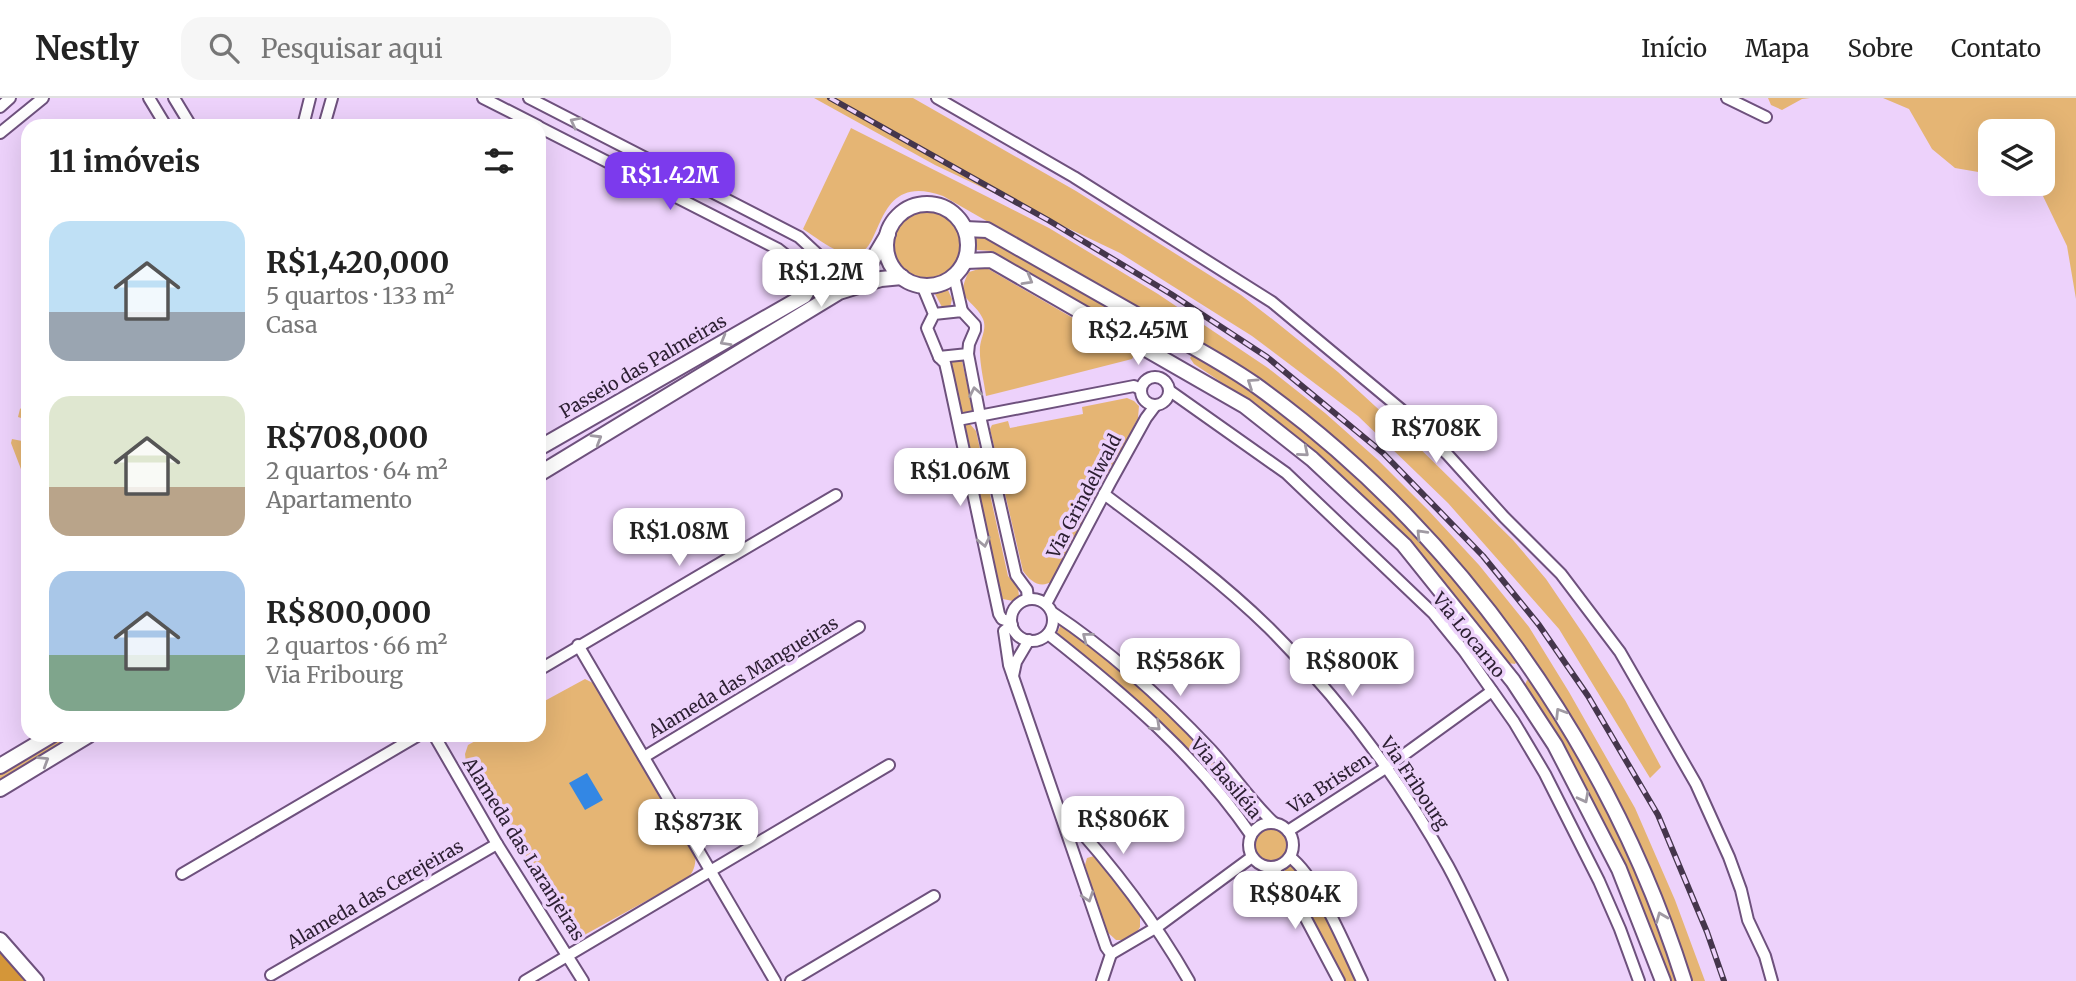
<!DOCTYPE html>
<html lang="pt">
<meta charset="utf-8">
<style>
body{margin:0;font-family:Merriweather,serif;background:#f6f6f6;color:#222;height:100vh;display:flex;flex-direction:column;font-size:26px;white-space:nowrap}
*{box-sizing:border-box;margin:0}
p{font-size:23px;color:#767676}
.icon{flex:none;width:38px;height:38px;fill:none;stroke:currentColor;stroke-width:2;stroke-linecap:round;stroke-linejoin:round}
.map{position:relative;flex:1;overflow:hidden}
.details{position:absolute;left:21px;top:21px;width:525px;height:623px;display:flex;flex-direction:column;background:#fff;border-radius:21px;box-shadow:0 7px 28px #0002}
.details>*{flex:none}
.fabs{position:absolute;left:1978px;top:21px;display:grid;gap:14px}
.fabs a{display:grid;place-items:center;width:77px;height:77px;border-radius:14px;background:#fff;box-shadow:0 7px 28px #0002;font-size:35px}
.price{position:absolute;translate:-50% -60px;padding:0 16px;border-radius:14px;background:#fff;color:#222;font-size:23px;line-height:46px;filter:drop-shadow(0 2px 4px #0008)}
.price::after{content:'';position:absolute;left:50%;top:42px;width:21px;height:16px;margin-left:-10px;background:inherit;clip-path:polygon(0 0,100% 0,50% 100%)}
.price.on{background:#7c3aed;color:#fff}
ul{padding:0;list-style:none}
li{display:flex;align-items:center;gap:21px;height:175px;padding:0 28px}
li span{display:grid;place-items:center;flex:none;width:196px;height:140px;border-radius:21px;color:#555}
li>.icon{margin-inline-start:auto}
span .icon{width:84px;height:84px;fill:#fffc;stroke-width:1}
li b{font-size:30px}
h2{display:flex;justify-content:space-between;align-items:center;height:84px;padding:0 28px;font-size:30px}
header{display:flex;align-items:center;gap:42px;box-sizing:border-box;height:98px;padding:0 35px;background:#fff;border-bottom:2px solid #e0e0e0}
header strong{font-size:33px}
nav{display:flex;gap:38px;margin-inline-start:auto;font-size:24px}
.search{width:490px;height:63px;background:#f6f6f6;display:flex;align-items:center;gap:18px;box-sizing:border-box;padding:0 24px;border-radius:21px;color:#767676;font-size:26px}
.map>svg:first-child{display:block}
.green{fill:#e5b574}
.forest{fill:#d49639}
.water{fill:#3387e4}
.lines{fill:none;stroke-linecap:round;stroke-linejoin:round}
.minor-casing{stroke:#6e517d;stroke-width:14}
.tertiary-casing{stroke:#6e517d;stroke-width:18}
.minor{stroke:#fff;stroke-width:10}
.tertiary{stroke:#fff;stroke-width:14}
.rail-casing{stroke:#45364c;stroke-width:6}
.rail{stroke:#edd2fb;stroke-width:3.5;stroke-dasharray:10;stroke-linecap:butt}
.oneway{stroke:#a09aa3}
.labels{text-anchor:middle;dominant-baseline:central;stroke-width:7;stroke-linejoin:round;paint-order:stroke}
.street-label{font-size:18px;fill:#2c1f32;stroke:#edd2fb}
</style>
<header>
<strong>Nestly</strong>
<div class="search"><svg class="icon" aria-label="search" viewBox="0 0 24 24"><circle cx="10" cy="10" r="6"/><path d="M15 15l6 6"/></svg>Pesquisar aqui</div>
<nav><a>Início</a><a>Mapa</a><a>Sobre</a><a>Contato</a></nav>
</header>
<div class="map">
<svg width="2076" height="883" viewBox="0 0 2076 883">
<rect width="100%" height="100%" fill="#edd2fb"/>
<!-- green -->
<g class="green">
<polygon points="814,0 913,0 1076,93 1241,197 1276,224 1338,274 1400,331 1513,442 1546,481 1586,540 1625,602 1661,669 1650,680 1559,531 1448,405 1358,318 1252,238 1120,155 935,67"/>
<polygon points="1768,0 1810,0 1802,1 1782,12 1771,7"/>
<polygon points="1883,0 2076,0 2076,201 2067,148 2042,96 2033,86 2042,86 2042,33 1990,33 1990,76 1955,70 1932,51 1909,11"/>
<path d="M851,30L1049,130L1158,196L1268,270L1325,315L1378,362L1428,412L1479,467L1529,529L1569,594L1635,710L1675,802L1705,883H1690L1567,615L1538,570L1479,494L1402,408L1212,252L943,98C873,72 884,154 856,156C838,158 817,140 803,131Z"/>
<circle cx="926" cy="147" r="35"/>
<polygon points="978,137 998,143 1169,244 1163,253 992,153 977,152 975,150 975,140"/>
<path d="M985,169L1135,256L1132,261L986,298C984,283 979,264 980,249C981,239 987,231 983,221C975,202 953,202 969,174Z"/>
<polygon points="948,192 952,201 950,210 943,211 934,194"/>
<path d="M1195,254C1230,278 1265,302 1299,329C1383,395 1452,477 1518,561L1515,566L1508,565C1450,492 1391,419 1320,358C1280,325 1238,295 1194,266L1190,260Z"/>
<polygon points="953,261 962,263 973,312 972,317 962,317 951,267"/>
<path d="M1127,300L1134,303L1139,308L1138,320L1053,483C1040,491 1031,484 1023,473L990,331L992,327L1008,323L1010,330L1083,316L1082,309Z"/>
<polygon points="28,304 28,344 24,360 28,362 26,380 24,379 11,345 12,341 22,343 27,322 18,319 20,311"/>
<polygon points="969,325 976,333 1008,478 1018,490 1019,498 1013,503 1003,501 1001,496 964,329 965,326"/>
<polygon points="1061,527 1065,527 1135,584 1182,628 1257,715 1256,726 1251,725 1219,688 1056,537"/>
<path d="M585,581L595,586L695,755C696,765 695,772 688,780L577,841L569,837L466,664L465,656L468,647L486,637H539V606Z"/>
<path d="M1527,582H1532C1593,675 1643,777 1680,883H1669L1658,849L1624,768L1527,592L1525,587Z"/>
<polygon points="69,637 79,637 0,682 0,677"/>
<circle cx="1272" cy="746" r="17"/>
<polygon points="1094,758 1140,817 1140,829 1135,837 1126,842 1116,842 1105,832 1085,767 1087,760"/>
<path d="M1290,766C1322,795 1341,845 1360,883H1343L1285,775V768Z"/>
</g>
<!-- forest -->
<polygon class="forest" points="0,842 36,883 0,883"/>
<!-- water -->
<polygon class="water" points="587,675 603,702 585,712 569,685"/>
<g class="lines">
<defs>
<g id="minor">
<polyline points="149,0 166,28"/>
<polyline points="174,0 191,28"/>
<polyline points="483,0 538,28"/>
<polyline points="529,0 799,139 826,164"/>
<polyline points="937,0 1074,79 1272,204 1403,313 1448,357 1504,419 1561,476 1620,554 1696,686 1729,759 1741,792 1748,822 1765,858 1772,883"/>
<polyline points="1727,0 1766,19"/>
<polyline points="0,9 10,0"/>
<polyline points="303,28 310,0"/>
<polyline points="324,28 332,0"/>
<polyline points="539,29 778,151 814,179"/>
<polyline points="0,35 43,0"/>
<polyline points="954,178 962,213"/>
<polyline points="922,187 934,216 927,230 939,259 968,256 969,246 975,232 975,227 962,213 934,216"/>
<polyline points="968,256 980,318 1016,477 1027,492 1028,501"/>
<polyline points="939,259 945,265 948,278 999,516 1002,521 1011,524"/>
<circle cx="1155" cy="293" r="14"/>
<polyline points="1170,293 1286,375 1434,516 1464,553 1514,624 1545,676 1599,783 1620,831 1639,883"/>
<polyline points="958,322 1134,288 1140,291"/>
<path d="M1104,396C1160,438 1219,481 1269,530C1339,600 1400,681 1448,768C1468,805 1485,844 1502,883"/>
<circle cx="1032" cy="522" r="21"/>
<polyline points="1046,506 1110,385 1146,320 1155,308"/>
<path d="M1053,515C1110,553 1164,602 1211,652C1233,676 1251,704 1274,725"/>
<polyline points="1012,527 1004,533 1009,567 1106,849 1111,856 1102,883"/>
<path d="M1048,536C1123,595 1197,658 1251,737"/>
<polyline points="578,547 775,883"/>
<polyline points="539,572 836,397"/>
<polyline points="1013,578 1016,564 1029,542"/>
<polyline points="434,637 497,746 583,883"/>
<polyline points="644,659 859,529"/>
<path d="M1064,715C1113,768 1153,820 1189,883"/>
<circle cx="1271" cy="747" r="22"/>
<polyline points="1288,733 1387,669 1492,593"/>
<path d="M1290,759C1318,780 1346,850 1362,883"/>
<polyline points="1272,769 1295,800 1339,883"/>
<polyline points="182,776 419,637"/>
<polyline points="1111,856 1157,829 1252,759"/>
<polyline points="271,877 497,746"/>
<polyline points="525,883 889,667"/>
<polyline points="791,883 934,798"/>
</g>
<g id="tertiary">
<circle cx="927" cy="147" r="41"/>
<path d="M965,131L987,132C1041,163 1095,193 1149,224C1184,244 1221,263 1254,286C1455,430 1610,648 1684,883"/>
<polyline points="965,163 991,162 1245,308 1312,361 1404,447 1513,583 1555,647 1619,771 1663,883"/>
<path d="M539,350L804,198C813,186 814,171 826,164L858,170L869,168L888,136"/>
<polyline points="539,376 839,194 881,181 902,179"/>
<polyline points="0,668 52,637"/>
<polyline points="0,691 89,637"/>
<polyline points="0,842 36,883"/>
</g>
</defs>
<!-- minor casing -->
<use href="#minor" class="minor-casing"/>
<!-- tertiary casing -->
<use href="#tertiary" class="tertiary-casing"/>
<!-- minor -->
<use href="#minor" class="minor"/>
<!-- tertiary -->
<use href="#tertiary" class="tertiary"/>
<defs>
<polyline id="rail" points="830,0 1048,122 1171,196 1267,259 1383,355 1483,458 1539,527 1588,598 1658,717 1707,834 1724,883"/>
</defs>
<!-- rail casing -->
<use href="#rail" class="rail-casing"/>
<!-- rail -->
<use href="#rail" class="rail"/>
</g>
<!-- one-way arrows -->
<defs><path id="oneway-chevron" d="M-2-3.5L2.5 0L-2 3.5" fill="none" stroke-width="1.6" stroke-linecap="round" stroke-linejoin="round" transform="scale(1.75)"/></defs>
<g class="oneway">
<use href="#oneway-chevron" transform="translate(575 24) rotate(-153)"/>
<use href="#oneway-chevron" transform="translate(1028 182) rotate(30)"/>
<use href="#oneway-chevron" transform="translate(725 243) rotate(150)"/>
<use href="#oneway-chevron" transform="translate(1252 285) rotate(-146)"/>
<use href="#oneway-chevron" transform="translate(975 294) rotate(-101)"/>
<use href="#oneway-chevron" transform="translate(597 341) rotate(-31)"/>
<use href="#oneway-chevron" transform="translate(1304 354) rotate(40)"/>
<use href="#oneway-chevron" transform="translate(1421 436) rotate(-133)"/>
<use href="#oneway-chevron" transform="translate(984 444) rotate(78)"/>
<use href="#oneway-chevron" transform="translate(1087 539) rotate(-142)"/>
<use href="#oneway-chevron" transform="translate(1560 615) rotate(-122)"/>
<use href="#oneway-chevron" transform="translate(1156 628) rotate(43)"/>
<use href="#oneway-chevron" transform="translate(44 663) rotate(-32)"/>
<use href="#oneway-chevron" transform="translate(1584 700) rotate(62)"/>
<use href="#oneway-chevron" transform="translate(1088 799) rotate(71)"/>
<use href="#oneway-chevron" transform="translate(1661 819) rotate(-112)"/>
</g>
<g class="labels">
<!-- street labels -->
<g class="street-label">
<text transform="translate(643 268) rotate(-30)">Passeio das Palmeiras</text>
<text transform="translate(1084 398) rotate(-62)">Via Grindelwald</text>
<text transform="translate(1469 537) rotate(51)">Via Locarno</text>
<text transform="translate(743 579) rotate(-31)">Alameda das Mangueiras</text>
<text transform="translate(1226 680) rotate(50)">Via Basiléia</text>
<text transform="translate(1329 685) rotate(-33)">Via Bristen</text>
<text transform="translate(1415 685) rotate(56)">Via Fribourg</text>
<text transform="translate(524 751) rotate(58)">Alameda das Laranjeiras</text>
<text transform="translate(375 796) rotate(-30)">Alameda das Cerejeiras</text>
</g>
</g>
</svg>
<div class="fabs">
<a><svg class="icon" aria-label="layers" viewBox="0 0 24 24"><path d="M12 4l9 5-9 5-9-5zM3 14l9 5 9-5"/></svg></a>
</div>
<b class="price on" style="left:670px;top:114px">R$1.42M</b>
<b class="price" style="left:821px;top:211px">R$1.2M</b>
<b class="price" style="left:1138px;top:269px">R$2.45M</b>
<b class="price" style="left:1436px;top:367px">R$708K</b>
<b class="price" style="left:960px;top:410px">R$1.06M</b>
<b class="price" style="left:679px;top:470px">R$1.08M</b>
<b class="price" style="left:1180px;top:600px">R$586K</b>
<b class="price" style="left:1352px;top:600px">R$800K</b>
<b class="price" style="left:1123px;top:758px">R$806K</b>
<b class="price" style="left:698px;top:761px">R$873K</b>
<b class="price" style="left:1295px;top:833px">R$804K</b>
<section class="details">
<h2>11 imóveis<svg class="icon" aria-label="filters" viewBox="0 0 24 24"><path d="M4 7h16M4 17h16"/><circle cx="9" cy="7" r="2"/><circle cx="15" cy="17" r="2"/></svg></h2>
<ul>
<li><span style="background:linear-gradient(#bfe0f5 65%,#9aa5b1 0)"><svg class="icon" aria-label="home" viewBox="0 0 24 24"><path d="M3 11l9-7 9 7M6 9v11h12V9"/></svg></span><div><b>R$1,420,000</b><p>5 quartos · 133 m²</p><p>Casa</p></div></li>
<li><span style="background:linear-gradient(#dfe7d0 65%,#b9a48a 0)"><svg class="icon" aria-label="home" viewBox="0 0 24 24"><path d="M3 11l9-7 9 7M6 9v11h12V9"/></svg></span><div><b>R$708,000</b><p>2 quartos · 64 m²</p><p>Apartamento</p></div></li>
<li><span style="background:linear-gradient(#a9c7e8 60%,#7fa58c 0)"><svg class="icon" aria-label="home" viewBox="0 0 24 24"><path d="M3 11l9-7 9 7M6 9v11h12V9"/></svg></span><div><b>R$800,000</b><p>2 quartos · 66 m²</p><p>Via Fribourg</p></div></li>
</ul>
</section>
</div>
